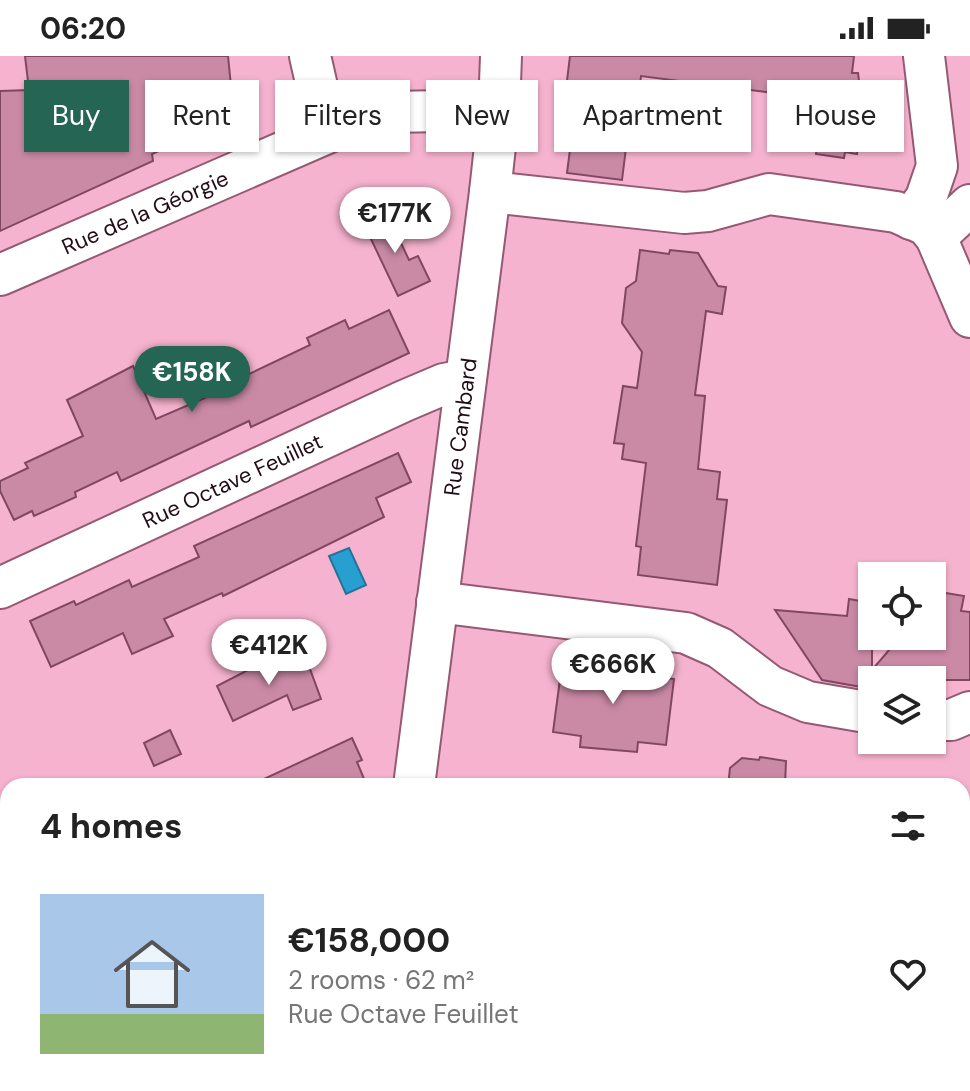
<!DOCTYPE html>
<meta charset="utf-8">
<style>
body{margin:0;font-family:"DM Sans",sans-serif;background:#f6f6f6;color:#222;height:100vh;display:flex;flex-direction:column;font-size:30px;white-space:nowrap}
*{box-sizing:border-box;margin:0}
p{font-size:26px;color:#767676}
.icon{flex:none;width:44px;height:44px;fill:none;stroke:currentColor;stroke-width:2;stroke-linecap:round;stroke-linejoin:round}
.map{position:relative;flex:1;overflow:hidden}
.sheet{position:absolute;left:0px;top:722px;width:970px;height:314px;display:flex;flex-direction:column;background:#fff;border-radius:24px 24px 0 0;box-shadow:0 2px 6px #0004}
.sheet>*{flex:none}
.guide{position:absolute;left:24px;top:24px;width:922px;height:72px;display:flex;gap:16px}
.fabs{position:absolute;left:858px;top:506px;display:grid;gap:16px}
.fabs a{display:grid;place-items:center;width:88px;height:88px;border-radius:0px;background:#fff;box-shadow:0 2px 6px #0004;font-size:40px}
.price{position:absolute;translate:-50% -68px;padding:0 18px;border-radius:28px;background:#fff;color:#222;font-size:26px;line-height:52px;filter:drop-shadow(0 2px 4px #0008)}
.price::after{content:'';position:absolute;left:50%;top:48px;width:24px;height:18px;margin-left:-12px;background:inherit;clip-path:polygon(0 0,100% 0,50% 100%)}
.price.active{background:#256554;color:#fff}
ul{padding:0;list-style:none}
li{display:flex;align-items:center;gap:24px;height:200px;padding:0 40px}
li span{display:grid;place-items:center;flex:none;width:224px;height:160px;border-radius:0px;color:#555}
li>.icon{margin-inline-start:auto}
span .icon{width:96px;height:96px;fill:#fffc;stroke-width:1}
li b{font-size:34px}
h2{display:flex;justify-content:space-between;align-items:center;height:96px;padding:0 40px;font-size:34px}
.pill{padding:0 28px;border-radius:0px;background:#fff;box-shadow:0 2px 6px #0004;font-size:28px;line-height:72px}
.pill.active{background:#256554;color:#fff}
.status{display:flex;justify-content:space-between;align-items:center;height:56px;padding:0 40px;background:#fff;direction:ltr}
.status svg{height:22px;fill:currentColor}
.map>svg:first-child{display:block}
.water{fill:#279fd1;stroke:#267399;stroke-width:2}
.building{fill:#ca8aa6;stroke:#814761;stroke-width:2}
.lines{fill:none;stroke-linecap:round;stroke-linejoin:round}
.minor-casing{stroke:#945973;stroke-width:44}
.minor{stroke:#fff;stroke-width:40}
.labels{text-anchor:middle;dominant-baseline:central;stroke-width:8;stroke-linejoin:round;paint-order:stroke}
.street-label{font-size:22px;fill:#230c17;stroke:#f6b3cf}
</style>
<div class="status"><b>06:20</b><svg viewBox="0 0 49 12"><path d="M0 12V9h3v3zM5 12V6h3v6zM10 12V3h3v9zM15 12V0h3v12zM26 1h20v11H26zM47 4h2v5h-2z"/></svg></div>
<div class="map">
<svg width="970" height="1035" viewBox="0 0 970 1035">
<rect width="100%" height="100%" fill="#f6b3cf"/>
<!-- water -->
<polygon class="water" points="349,492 366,529 346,538 329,500"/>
<!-- building -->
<g class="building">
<polygon points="25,0 228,0 234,60 152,98 153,105 0,175 0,35 29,34"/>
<polygon points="570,0 854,0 852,17 858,17 863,56 857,98 845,96 844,102 816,98 818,77 793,73 797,40 641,20 633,85 627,84 622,124 567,117 572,78 566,78 572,34 566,33"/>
<polygon points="385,153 409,204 418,200 430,225 398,240 362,164"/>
<polygon points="640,194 669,198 670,194 698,197 718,230 726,231 722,258 706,255 695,339 705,340 698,413 720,416 717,443 727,444 717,529 638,519 641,491 636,490 646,407 622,403 624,388 614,387 623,330 637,332 642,296 622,267 626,232 636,225"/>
<polygon points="389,254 409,297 251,371 249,365 121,425 117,416 75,436 76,441 34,460 32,455 14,464 0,435 0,425 28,412 25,407 83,380 67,344 133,310 156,363 247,324 245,320 310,289 307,282 345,264 349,273"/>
<polygon points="398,397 411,426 376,442 384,461 223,540 222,537 164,563 173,580 132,598 123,577 51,611 30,565 74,545 76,549 129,524 132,531 199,501 194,490"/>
<polygon points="934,535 964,540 961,555 970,556 970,624 872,624 872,630 867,629 867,632 822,624 775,554 847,560 849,543 872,547 872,614 901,580 932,580"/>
<polygon points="285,595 293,610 307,605 321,643 293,654 287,639 233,665 217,630"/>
<polygon points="590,605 647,613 646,619 674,623 666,689 638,686 637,696 580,691 581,680 553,676 562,608 589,612"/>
<polygon points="170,674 181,698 154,710 144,687"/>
<polygon points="352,682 362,704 357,706 367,730 249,730"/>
<polygon points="760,701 786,705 785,730 728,730 730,712 742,702 759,704"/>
</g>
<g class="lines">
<defs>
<g id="minor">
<polyline points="310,0 321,48 333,73"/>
<polyline points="490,136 684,157 708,155 769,138 896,156 926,169 936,181 970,261"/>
<polyline points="911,163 926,142 937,110 924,0"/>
<polyline points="936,181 970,149"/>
<path id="s1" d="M0,219L364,61L390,56L499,54"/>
<path id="s2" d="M0,532L404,345L444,328L465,324"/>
<polyline points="437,546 686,577 720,592 770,630 808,646 872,657"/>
<polyline points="932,664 951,664 970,656"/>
<path id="s3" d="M414,730L490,136L499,54L501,0"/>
<polyline points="0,951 8,947"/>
<polyline points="504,1028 509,1035"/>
<polyline points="626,1035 627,1028"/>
</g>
</defs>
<!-- minor casing -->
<use href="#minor" class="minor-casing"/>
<!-- minor -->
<use href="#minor" class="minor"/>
</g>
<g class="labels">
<!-- street labels -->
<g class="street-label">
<text stroke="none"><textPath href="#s1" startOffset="158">Rue de la Géorgie</textPath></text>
<text stroke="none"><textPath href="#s3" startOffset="362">Rue Cambard</textPath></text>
<text stroke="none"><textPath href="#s2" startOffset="256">Rue Octave Feuillet</textPath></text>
</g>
</g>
</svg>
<div class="fabs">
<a><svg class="icon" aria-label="locate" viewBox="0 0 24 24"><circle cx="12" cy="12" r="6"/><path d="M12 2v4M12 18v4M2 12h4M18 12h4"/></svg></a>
<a><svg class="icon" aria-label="layers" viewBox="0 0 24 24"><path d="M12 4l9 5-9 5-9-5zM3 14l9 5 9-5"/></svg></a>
</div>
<b class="price" style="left:395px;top:199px">€177K</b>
<b class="price active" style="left:192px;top:358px">€158K</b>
<b class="price" style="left:269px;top:631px">€412K</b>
<b class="price" style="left:613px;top:650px">€666K</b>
<div class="guide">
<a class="pill active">Buy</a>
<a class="pill">Rent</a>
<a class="pill">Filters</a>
<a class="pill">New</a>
<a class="pill">Apartment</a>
<a class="pill">House</a>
</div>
<section class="sheet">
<h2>4 homes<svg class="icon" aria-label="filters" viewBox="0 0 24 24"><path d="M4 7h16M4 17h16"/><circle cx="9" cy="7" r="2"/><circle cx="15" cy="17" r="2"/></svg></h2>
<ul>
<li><span style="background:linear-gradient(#a9c7e8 75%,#8fb573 0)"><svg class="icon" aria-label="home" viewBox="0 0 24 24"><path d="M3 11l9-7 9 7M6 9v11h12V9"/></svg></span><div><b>€158,000</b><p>2 rooms · 62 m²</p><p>Rue Octave Feuillet</p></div><svg class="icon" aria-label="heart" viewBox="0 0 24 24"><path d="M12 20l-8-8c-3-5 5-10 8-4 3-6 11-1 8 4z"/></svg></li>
</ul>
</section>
</div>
